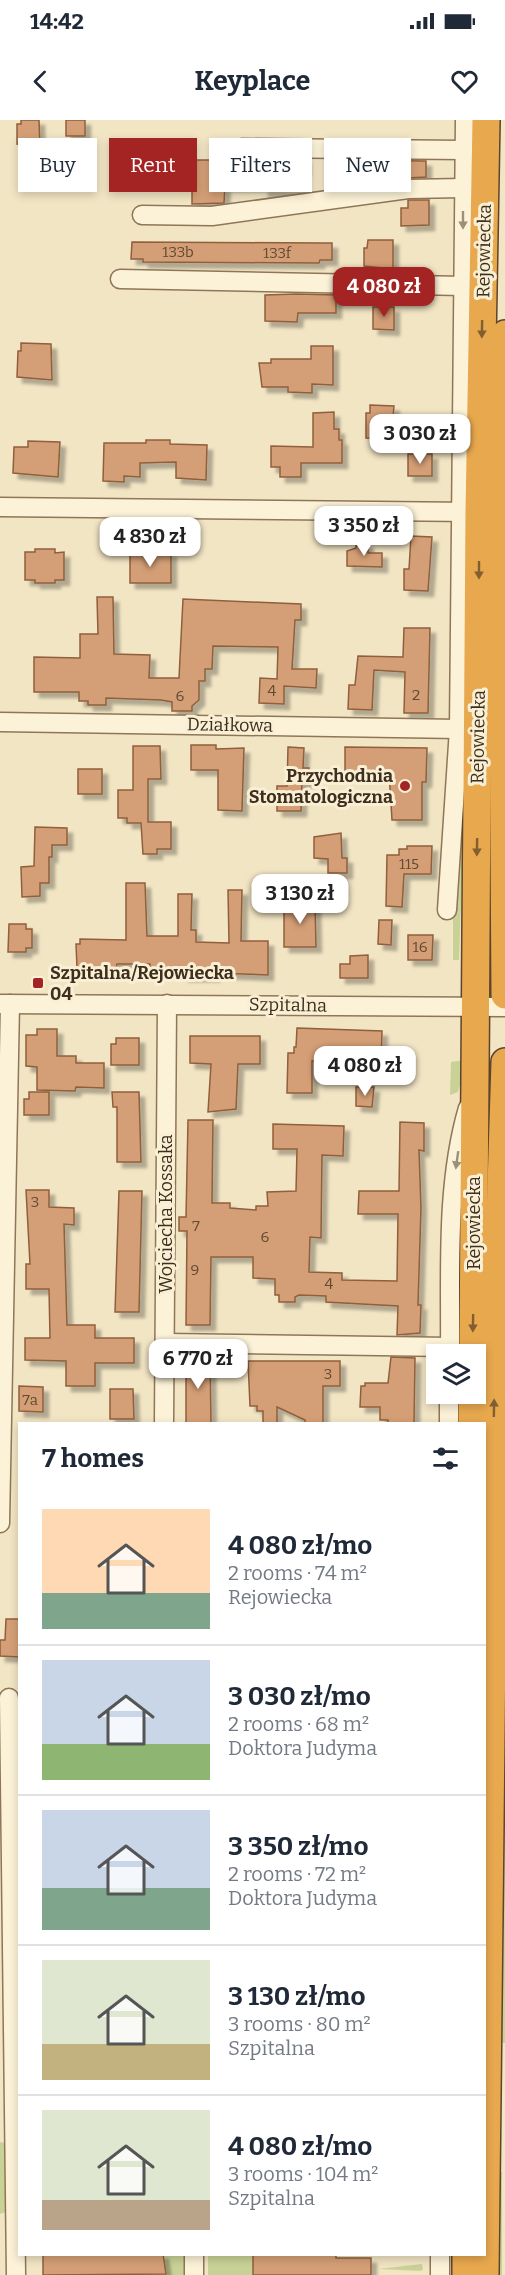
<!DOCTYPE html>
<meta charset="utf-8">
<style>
body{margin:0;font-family:Bitter,serif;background:#f2f2f3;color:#1f2937;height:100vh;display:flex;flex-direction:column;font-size:22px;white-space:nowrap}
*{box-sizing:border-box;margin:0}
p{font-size:20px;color:#747a83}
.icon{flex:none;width:33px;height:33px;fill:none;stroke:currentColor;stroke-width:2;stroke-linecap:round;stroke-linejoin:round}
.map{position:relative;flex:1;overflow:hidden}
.details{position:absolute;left:18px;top:1302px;width:468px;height:834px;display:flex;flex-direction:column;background:#fff;border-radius:0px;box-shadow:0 3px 9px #0003}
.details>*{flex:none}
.banner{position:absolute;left:18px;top:18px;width:470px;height:54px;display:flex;gap:12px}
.buttons{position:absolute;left:426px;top:1224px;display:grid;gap:12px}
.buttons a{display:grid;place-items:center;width:60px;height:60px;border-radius:0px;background:#fff;box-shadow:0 3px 9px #0003;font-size:30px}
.price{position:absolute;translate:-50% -51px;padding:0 14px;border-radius:12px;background:#fff;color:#222;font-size:20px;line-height:39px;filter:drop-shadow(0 2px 3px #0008)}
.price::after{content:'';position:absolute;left:50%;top:36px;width:18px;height:14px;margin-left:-9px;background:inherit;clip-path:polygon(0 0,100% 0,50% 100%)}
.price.on{background:#a32422;color:#fff}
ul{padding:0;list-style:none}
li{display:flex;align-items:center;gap:18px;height:150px;padding:0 24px}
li+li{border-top:2px solid #e0e1e3}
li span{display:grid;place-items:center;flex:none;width:168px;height:120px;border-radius:0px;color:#555}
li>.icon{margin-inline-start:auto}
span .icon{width:72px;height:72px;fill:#fffc;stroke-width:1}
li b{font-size:26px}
h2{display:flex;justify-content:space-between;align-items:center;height:72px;padding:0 24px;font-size:26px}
.pill{padding:0 21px;border-radius:0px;background:#fff;box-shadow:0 3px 9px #0003;font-size:21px;line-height:54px}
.pill.on{background:#a32422;color:#fff}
.status{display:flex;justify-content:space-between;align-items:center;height:42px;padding:0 30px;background:#fff;direction:ltr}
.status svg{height:16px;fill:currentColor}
header{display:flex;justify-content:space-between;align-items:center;height:78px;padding:0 24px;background:#fff;font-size:27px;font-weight:700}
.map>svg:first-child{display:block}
.green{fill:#c9d296}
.building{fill:#d49f76;stroke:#905f3c;stroke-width:1.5;filter:url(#shadow)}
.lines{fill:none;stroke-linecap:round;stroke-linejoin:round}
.minor-casing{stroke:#8f7658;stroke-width:21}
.highway-casing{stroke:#5c442d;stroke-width:30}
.minor{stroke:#fcf2d8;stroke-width:18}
.highway{stroke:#e8a84e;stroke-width:27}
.oneway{fill:#9c907a}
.oneway2{fill:#815f31}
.poi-dot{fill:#a32422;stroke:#f9efd4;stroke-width:2}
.labels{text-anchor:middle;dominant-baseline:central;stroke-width:6;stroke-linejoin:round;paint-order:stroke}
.number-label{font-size:15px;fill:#634a33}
.street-label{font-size:18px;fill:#3d2e1d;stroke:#f9efd4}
.poi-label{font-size:18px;font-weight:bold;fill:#3d2e1d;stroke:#f9efd4;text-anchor:end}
</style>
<div class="status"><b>14:42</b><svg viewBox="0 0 49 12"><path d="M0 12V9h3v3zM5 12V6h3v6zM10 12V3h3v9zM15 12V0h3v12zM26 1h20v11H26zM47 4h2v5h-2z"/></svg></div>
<header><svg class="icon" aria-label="back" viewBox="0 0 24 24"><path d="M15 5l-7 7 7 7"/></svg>Keyplace<svg class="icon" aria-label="heart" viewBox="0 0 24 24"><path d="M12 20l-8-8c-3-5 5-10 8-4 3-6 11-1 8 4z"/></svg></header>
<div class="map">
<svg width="505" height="2155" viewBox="0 0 505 2155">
<defs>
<filter id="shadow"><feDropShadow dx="5.5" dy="5.5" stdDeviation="1.5" flood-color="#0004"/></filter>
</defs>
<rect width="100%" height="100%" fill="#f2e5c4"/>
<!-- green -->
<g class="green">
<polygon points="467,547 466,724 463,727 459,840 453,840 453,761"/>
<polygon points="466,940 458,972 450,975 451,942"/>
<polygon points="505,1252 505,1923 502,1923 495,1884"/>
<polygon points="0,2022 7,2023 6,2092 0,2094"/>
<polygon points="496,2052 502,2052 502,2155 494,2155"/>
<polygon points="163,2135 189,2135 189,2155 166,2155"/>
<rect x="208" y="2135" width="45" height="20"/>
<polygon points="422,2144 423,2149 421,2151 378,2149"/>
</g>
<!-- building -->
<g class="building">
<polygon points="21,0 39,0 40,27 17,24 17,4 21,4"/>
<rect x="66" y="0" width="19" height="16"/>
<polygon points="269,39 305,40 305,50 300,50 300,71 263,71 263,66 225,66 224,83 192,84 192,40 231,40 231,52 264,52 269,51"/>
<polygon points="343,40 426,41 426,57 408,58 408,50 343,51"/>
<polygon points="408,80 429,80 429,105 401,106 401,88 408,88"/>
<polygon points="368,120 393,120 393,149 364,146 364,128 367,128"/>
<polygon points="132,122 324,123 332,123 332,140 320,140 319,143 143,142 143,139 131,139"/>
<polygon points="297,174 336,175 336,193 298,193 297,202 265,201 265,175"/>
<polygon points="373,187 394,187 394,210 373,209"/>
<polygon points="21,223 51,224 52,260 17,257 18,231 21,231"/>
<polygon points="311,226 333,226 333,265 312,264 312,273 288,272 288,267 262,267 259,243 271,243 271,239 311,239"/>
<polygon points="370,285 394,286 391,319 366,318 366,293 370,293"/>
<polygon points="334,292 334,309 339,309 339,320 342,320 342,343 301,343 301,357 280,357 280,347 271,347 271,326 313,327 313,293"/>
<polygon points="146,320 170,320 170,324 207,325 206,360 176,358 176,342 140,343 140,357 124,356 124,362 103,361 104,323 146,323"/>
<polygon points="28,321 60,322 58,357 13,353 14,327 28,327"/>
<rect x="408" y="334" width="24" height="22"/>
<polygon points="411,416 432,417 428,471 404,470 404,449 409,449"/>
<polygon points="356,424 368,424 368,433 382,433 382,447 347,446 347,431 356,428"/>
<polygon points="35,429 55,429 55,433 64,432 64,460 55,460 55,463 35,463 35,460 25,460 25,432 35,432"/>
<rect x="130" y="432" width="41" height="31"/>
<polygon points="97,477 113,477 114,534 150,535 149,558 179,558 183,479 301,484 301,500 295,500 292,549 317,549 316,568 284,566 284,584 259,583 260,558 277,559 278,527 213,526 212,549 205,549 205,561 199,561 199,580 192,586 192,591 172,591 172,582 161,580 106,578 106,585 88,585 88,581 79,581 79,572 34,572 34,537 80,538 80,514 98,514"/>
<polygon points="404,508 430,508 428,593 404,593 405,552 374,550 372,590 348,589 349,565 355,565 358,536 403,537"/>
<polygon points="191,625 216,625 216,629 244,628 242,691 218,690 218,650 191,650"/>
<polygon points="133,626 160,626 161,659 148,659 148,702 171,702 171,729 157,729 157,734 143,734 141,703 127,703 127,698 118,698 118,670 133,670"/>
<polygon points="288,627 304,628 303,648 309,648 309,662 302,661 301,691 277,691 277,666 287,666"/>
<polygon points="345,627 427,628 426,662 422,662 422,700 392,700 389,652 345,652"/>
<rect x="78" y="649" width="24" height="25"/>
<polygon points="35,707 67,708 67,725 52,725 52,737 49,737 49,763 40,763 40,776 22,777 21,747 34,746"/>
<polygon points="341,713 342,738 347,738 347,753 328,753 328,739 314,738 314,717"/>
<polygon points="407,726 432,726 431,754 404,754 402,787 386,786 387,735 399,735 399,729 407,729"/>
<polygon points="126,763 145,763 147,816 178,816 178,774 192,774 191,810 196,810 196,822 229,823 228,770 242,770 241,821 268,821 268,855 214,853 214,856 183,856 183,847 150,847 150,844 117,844 116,849 77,848 76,824 80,824 80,819 126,820"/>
<polygon points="284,783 315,783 316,827 284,827"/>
<polygon points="379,800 392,800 391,825 378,824"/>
<polygon points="9,804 26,804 26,809 32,809 32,828 26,828 26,832 8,832"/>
<polygon points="408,815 433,815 432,840 408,840"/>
<polygon points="368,835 368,858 340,858 340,844 350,844 350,836"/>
<polygon points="297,908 382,911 381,942 312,941 312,973 287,973 288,933 294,933 294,927 296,927"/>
<polygon points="37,909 57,909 57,936 76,936 76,943 104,943 104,968 76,967 75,971 37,970 37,947 26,946 26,915 37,915"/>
<polygon points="190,916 260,916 260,944 238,944 236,989 208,992 211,944 190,943"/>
<polygon points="116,918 139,918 139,945 111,945 111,924 116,924"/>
<polygon points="356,967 374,967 372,987 356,986"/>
<polygon points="29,972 49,972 49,995 24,995 24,979 29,979"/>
<polygon points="112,972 139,972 141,1042 117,1042 117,987 113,987"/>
<polygon points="188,1000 213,1000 212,1083 230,1083 230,1088 256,1090 256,1086 268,1086 267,1072 296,1071 297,1029 273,1029 273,1004 344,1006 343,1036 322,1035 321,1118 310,1117 309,1152 342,1153 342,1160 397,1161 398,1094 358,1094 359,1071 399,1071 400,1002 424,1003 424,1031 419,1030 421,1088 418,1185 421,1185 420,1213 397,1215 398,1186 326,1182 326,1176 299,1175 295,1177 295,1182 279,1182 279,1175 275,1175 275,1159 253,1158 253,1137 211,1137 210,1205 186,1205 187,1111 179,1111 179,1097 186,1097"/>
<polygon points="26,1070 49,1070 49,1087 74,1088 74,1105 64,1104 67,1205 95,1205 95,1218 134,1218 134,1243 95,1243 95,1266 66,1266 66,1241 25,1240 25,1218 50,1218 49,1169 26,1169 26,1144 30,1144"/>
<polygon points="119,1071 142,1071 139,1192 115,1192"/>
<polygon points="186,1236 210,1236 211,1304 186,1304"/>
<polygon points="391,1237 415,1238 414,1304 388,1304 388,1300 380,1300 380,1287 360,1287 361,1266 365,1266 365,1263 388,1263"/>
<polygon points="248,1241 340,1241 340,1266 323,1266 323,1304 305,1304 305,1300 277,1287 277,1304 263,1304 263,1291 257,1291 257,1286 250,1286"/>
<polygon points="19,1266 43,1267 43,1292 19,1291"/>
<polygon points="110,1269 133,1269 134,1299 110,1299"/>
<polygon points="6,1499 20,1499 20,1537 0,1536 0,1520 5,1520"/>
<polygon points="43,2134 163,2134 166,2154 43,2155"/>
<polygon points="253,2134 336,2134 336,2138 371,2138 371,2155 253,2155"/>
</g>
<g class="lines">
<defs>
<g id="minor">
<polyline points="242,28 464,30"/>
<polyline points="142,95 212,96 408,69 463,68"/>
<polyline points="120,159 463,166"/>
<polyline points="0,387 472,392"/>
<polyline points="0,602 459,609"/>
<polyline points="447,790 459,609 465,0"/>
<polyline points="0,884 505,887"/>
<polyline points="165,1223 450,1227"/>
<path d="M450,1234C451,1153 445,1067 468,988"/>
<polyline points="164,1304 167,884"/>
<polyline points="449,1304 449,1274"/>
<polyline points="0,1403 10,884"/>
<polyline points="9,1578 16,2155"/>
<polyline points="194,2134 194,2155"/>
<polyline points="440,2155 440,2134"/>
</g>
<g id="highway">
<polyline points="505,214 503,572 505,875"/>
<polyline points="473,1234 479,393 486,0"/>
<polyline points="472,1304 472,1274"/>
<polyline points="466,2155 466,2134"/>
<polyline points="485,2155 495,1253 505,942"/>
</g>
</defs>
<!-- minor casing -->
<use href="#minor" class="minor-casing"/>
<!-- highway casing -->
<use href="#highway" class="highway-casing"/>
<!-- minor -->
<use href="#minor" class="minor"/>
<!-- highway -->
<use href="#highway" class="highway"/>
</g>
<!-- one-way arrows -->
<defs><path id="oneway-solid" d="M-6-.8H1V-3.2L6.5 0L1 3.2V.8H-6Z" transform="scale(1.5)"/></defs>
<g class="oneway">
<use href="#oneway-solid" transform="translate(463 100) rotate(90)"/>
<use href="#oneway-solid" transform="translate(457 1040) rotate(98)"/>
</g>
<g class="oneway2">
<use href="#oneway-solid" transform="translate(482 209) rotate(91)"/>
<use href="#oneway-solid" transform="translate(479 450) rotate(90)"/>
<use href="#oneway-solid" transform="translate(477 727) rotate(91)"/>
<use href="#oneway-solid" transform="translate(473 1203) rotate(91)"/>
<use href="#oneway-solid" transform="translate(494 1288) rotate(-89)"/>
</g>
<!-- markers -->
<g class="poi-dot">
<circle cx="405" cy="666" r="6"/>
<rect x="32" y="857" width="12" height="12" rx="3"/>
</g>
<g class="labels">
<!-- number labels -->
<g class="number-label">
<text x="178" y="132">133b</text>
<text x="277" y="133">133f</text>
<text x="272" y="571">4</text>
<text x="416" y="575">2</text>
<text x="180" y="576">6</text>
<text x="409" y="744">115</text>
<text x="420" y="827">16</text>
<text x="35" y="1082">3</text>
<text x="196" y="1106">7</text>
<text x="265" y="1117">6</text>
<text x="195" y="1150">9</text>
<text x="329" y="1164">4</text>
<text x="328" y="1254">3</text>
<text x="30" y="1280">7a</text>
</g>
<!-- street labels -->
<g class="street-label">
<text transform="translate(484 131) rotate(-89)">Rejowiecka</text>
<text transform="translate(230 605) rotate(1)">Działkowa</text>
<text transform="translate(478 617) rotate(-89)">Rejowiecka</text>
<text transform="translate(288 885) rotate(1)">Szpitalna</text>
<text transform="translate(166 1094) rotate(-90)">Wojciecha Kossaka</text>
<text transform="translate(474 1103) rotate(-90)">Rejowiecka</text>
</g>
<!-- poi labels -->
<g class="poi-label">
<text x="393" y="656">Przychodnia<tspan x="393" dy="21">Stomatologiczna</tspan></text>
<text x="50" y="853" text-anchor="start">Szpitalna/Rejowiecka<tspan x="50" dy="21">04</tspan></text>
</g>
</g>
</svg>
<div class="buttons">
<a><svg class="icon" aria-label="layers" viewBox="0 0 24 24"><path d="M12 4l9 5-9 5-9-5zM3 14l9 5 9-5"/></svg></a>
</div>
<b class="price on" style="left:384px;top:198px">4 080 zł</b>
<b class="price" style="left:420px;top:345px">3 030 zł</b>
<b class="price" style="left:364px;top:437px">3 350 zł</b>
<b class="price" style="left:150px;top:448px">4 830 zł</b>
<b class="price" style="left:300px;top:805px">3 130 zł</b>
<b class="price" style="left:365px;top:977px">4 080 zł</b>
<b class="price" style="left:198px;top:1270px">6 770 zł</b>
<div class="banner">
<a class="pill">Buy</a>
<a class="pill on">Rent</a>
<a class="pill">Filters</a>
<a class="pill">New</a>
</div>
<section class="details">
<h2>7 homes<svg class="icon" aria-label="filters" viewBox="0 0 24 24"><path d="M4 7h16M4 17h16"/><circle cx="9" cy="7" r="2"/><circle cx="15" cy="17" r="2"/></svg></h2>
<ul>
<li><span style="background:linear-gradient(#ffd9b3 70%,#7fa58c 0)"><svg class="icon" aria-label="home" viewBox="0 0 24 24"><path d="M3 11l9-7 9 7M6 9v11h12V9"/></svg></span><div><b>4 080 zł/mo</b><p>2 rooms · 74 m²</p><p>Rejowiecka</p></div></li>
<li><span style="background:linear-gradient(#c9d6e8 70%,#8fb573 0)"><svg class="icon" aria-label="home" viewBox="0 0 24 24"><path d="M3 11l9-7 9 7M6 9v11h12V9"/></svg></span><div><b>3 030 zł/mo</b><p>2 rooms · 68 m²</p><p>Doktora Judyma</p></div></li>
<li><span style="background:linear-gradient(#c9d6e8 65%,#7fa58c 0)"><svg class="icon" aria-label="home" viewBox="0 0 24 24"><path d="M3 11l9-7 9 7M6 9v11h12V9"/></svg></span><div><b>3 350 zł/mo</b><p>2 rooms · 72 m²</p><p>Doktora Judyma</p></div></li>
<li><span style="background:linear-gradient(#dfe7d0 70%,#c2b280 0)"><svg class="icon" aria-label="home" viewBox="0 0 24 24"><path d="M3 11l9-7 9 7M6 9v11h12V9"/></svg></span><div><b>3 130 zł/mo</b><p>3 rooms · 80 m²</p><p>Szpitalna</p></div></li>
<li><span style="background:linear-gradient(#dfe7d0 75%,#b9a48a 0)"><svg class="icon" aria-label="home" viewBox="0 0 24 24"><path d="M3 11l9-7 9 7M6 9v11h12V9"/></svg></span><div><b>4 080 zł/mo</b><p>3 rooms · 104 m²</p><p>Szpitalna</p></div></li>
</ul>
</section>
</div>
